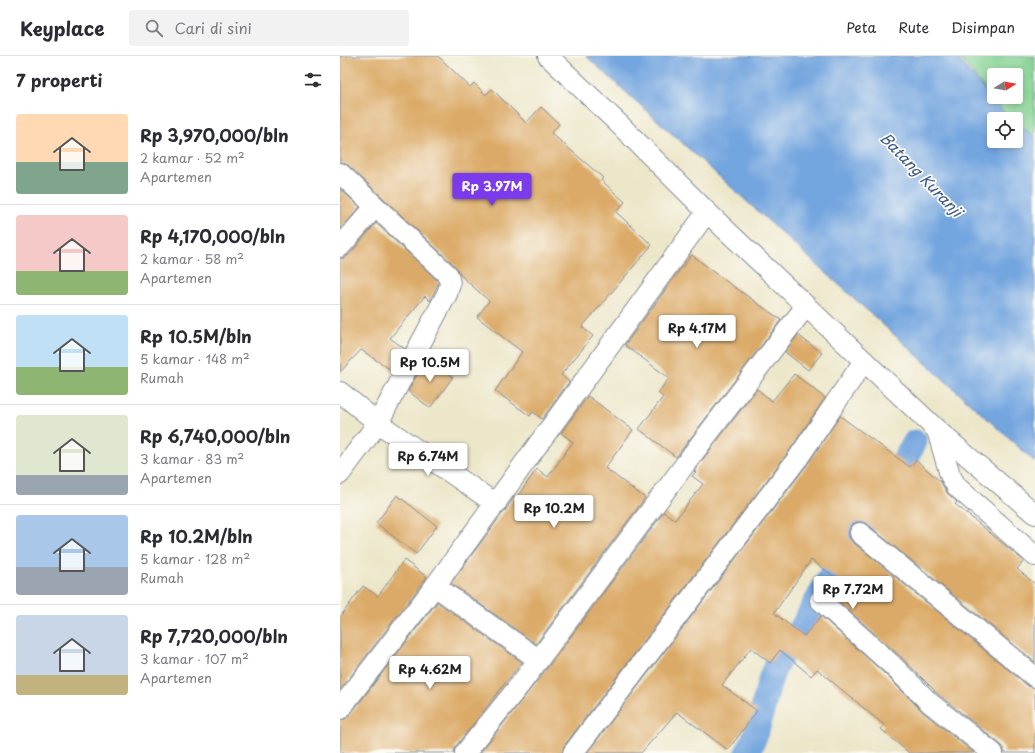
<!DOCTYPE html>
<html lang="id">
<meta charset="utf-8">
<style>
body{margin:0;font-family:"Playpen Sans",sans-serif;background:#f2f2f3;color:#2b2b33;height:100vh;display:flex;flex-direction:column;font-size:15px;white-space:nowrap}
*{box-sizing:border-box;margin:0}
p{font-size:13px;color:#7c7c81}
.icon{flex:none;width:22px;height:22px;fill:none;stroke:currentColor;stroke-width:2;stroke-linecap:round;stroke-linejoin:round}
.map{position:relative;flex:1;overflow:hidden}
.details{display:flex;flex-direction:column;background:#fff;width:340px}
.details>*{flex:none}
.needle{width:26px;rotate:79deg}
.controls{position:absolute;left:647px;top:12px;display:grid;gap:8px}
.controls a{display:grid;place-items:center;width:36px;height:36px;border-radius:4px;background:#fff;box-shadow:0 2px 6px #0003;font-size:20px}
.price{position:absolute;translate:-50% -34px;padding:0 9px;border-radius:4px;background:#fff;color:#222;font-size:13px;line-height:26px;filter:drop-shadow(0 1px 2px #0008)}
.price::after{content:'';position:absolute;left:50%;top:24px;width:12px;height:9px;margin-left:-6px;background:inherit;clip-path:polygon(0 0,100% 0,50% 100%)}
.price.current{background:#7c3aed;color:#fff}
ul{padding:0;list-style:none}
li{display:flex;align-items:center;gap:12px;height:100px;padding:0 16px}
li+li{border-top:1px solid #e1e1e2}
li span{display:grid;place-items:center;flex:none;width:112px;height:80px;border-radius:4px;color:#555}
li>.icon{margin-inline-start:auto}
span .icon{width:48px;height:48px;fill:#fffc;stroke-width:1}
li b{font-size:17px}
h2{display:flex;justify-content:space-between;align-items:center;height:48px;padding:0 16px;font-size:17px}
header{display:flex;align-items:center;gap:24px;box-sizing:border-box;height:56px;padding:0 20px;background:#fff;border-bottom:1px solid #e1e1e2}
header strong{font-size:19px}
nav{display:flex;gap:22px;margin-inline-start:auto;font-size:14px}
.search{width:280px;height:36px;background:#f2f2f3;display:flex;align-items:center;gap:10px;box-sizing:border-box;padding:0 14px;border-radius:4px;color:#7c7c81;font-size:15px}
main{display:flex;flex:1;min-height:0}
.map>svg:first-child{display:block}
.green{fill:#83d292;stroke:#4f8078;fill-rule:evenodd}
.water{fill:#73a5df;stroke:#476a9e}
.lines{fill:none;stroke-linecap:round;stroke-linejoin:round}
.canal{stroke:#73a5df;stroke-width:25}
.building{fill:#dbaa68}
.street-casing{stroke:#848b94;stroke-width:22}
.street{stroke:#fff;stroke-width:20}
.labels{text-anchor:middle;dominant-baseline:central;stroke-width:3.5;stroke-linejoin:round;paint-order:stroke}
.water-label{font-size:15px;font-style:italic;fill:#3a588b;stroke:#fdfcf7}
</style>
<header>
<strong>Keyplace</strong>
<div class="search"><svg class="icon" aria-label="search" viewBox="0 0 24 24"><circle cx="10" cy="10" r="6"/><path d="M15 15l6 6"/></svg>Cari di sini</div>
<nav><a>Peta</a><a>Rute</a><a>Disimpan</a></nav>
</header>
<main>
<section class="details">
<h2>7 properti<svg class="icon" aria-label="filters" viewBox="0 0 24 24"><path d="M4 7h16M4 17h16"/><circle cx="9" cy="7" r="2"/><circle cx="15" cy="17" r="2"/></svg></h2>
<ul>
<li><span style="background:linear-gradient(#ffd9b3 60%,#7fa58c 0)"><svg class="icon" aria-label="home" viewBox="0 0 24 24"><path d="M3 11l9-7 9 7M6 9v11h12V9"/></svg></span><div><b>Rp 3,970,000/bln</b><p>2 kamar · 52 m²</p><p>Apartemen</p></div></li>
<li><span style="background:linear-gradient(#f6c9c9 70%,#8fb573 0)"><svg class="icon" aria-label="home" viewBox="0 0 24 24"><path d="M3 11l9-7 9 7M6 9v11h12V9"/></svg></span><div><b>Rp 4,170,000/bln</b><p>2 kamar · 58 m²</p><p>Apartemen</p></div></li>
<li><span style="background:linear-gradient(#bfe0f5 65%,#8fb573 0)"><svg class="icon" aria-label="home" viewBox="0 0 24 24"><path d="M3 11l9-7 9 7M6 9v11h12V9"/></svg></span><div><b>Rp 10.5M/bln</b><p>5 kamar · 148 m²</p><p>Rumah</p></div></li>
<li><span style="background:linear-gradient(#dfe7d0 75%,#9aa5b1 0)"><svg class="icon" aria-label="home" viewBox="0 0 24 24"><path d="M3 11l9-7 9 7M6 9v11h12V9"/></svg></span><div><b>Rp 6,740,000/bln</b><p>3 kamar · 83 m²</p><p>Apartemen</p></div></li>
<li><span style="background:linear-gradient(#a9c7e8 65%,#9aa5b1 0)"><svg class="icon" aria-label="home" viewBox="0 0 24 24"><path d="M3 11l9-7 9 7M6 9v11h12V9"/></svg></span><div><b>Rp 10.2M/bln</b><p>5 kamar · 128 m²</p><p>Rumah</p></div></li>
<li><span style="background:linear-gradient(#c9d6e8 75%,#c2b280 0)"><svg class="icon" aria-label="home" viewBox="0 0 24 24"><path d="M3 11l9-7 9 7M6 9v11h12V9"/></svg></span><div><b>Rp 7,720,000/bln</b><p>3 kamar · 107 m²</p><p>Apartemen</p></div></li>
</ul>
</section>
<div class="map">
<svg width="695" height="697" viewBox="0 0 695 697">
<rect width="100%" height="100%" fill="#fdfcf7"/>
<filter id="ink" filterUnits="userSpaceOnUse"><feTurbulence type="fractalNoise" baseFrequency=".025" numOctaves="2"/><feDisplacementMap in="SourceGraphic" scale="8" xChannelSelector="R" yChannelSelector="G"/><feConvolveMatrix kernelMatrix="1 2 1 2 8 2 1 2 1" color-interpolation-filters="sRGB"/></filter>
<filter id="wash" filterUnits="userSpaceOnUse"><feTurbulence type="fractalNoise" baseFrequency=".012" numOctaves="4" result="noise"/><feDisplacementMap in="SourceGraphic" scale="16" xChannelSelector="R" yChannelSelector="G"/><feGaussianBlur stdDeviation="0.9" result="paint"/><feColorMatrix in="noise" values="0 0 0 0 0 0 0 0 0 0 0 0 0 0 0 0 0 1.4 0 .05"/><feComposite in="paint" operator="in"/></filter>
<g filter="url(#wash)">
<rect width="100%" height="100%" fill="#ede7ca"/>
<!-- green -->
<path class="green" d="M619,0H695V81L676,66V63H672L664,57ZM654,19H676V41H654Z"/>
<!-- water -->
<polygon class="water" points="246,0 616,0 664,57 672,63 654,63 654,85 676,85 676,66 695,81 695,406"/>
<g class="lines">
<!-- canal -->
<path class="canal" d="M407,697C429,660 420,615 455,584L513,479L544,445L546,435L575,386"/>
</g>
<g id="blocks">
<!-- building -->
<g class="building">
<polygon points="0,0 98,0 130,31 134,27 146,39 152,33 186,67 201,51 219,68 211,77 263,122 261,124 285,146 276,156 312,189 242,271 253,280 221,319 229,326 202,363 193,356 190,360 155,335 182,296 137,261 149,245 120,219 116,211 8,109 0,106"/>
<polygon points="0,133 20,151 0,174"/>
<polygon points="36,167 98,225 98,228 90,245 85,240 50,282 65,293 53,315 21,294 0,316 0,202 4,202 9,199"/>
<polygon points="352,199 369,212 369,213 441,264 336,401 299,373 323,341 318,337 329,322 285,289 339,215"/>
<polygon points="458,279 482,297 468,314 445,296"/>
<polygon points="88,301 113,321 90,352 68,335 84,306"/>
<polygon points="454,318 485,342 449,395 224,690 222,697 140,697 208,611 324,456 335,464 363,428 352,420 356,416 354,415 417,333 432,345"/>
<polygon points="248,340 293,374 265,412 305,442 196,588 111,527 162,458 165,455 174,441 176,442 197,413 208,421 233,386 221,377"/>
<polygon points="500,360 570,411 576,404 601,426 607,437 617,446 615,448 684,505 677,513 695,528 695,606 527,468 522,466 516,466 511,469 509,475 509,481 513,486 688,630 695,632 695,697 664,697 664,692 660,688 598,638 560,600 495,542 506,529 471,504 434,557 464,580 481,560 544,617 583,656 634,697 569,697 541,673 544,669 477,613 471,620 440,594 430,607 411,592 382,629 417,655 388,694 337,656 301,697 247,697 467,409"/>
<polygon points="57,439 97,470 76,498 36,467"/>
<polygon points="64,504 87,521 0,634 0,561 23,530 38,540"/>
<polygon points="97,546 182,606 116,690 114,697 0,697 0,664 5,663 9,660"/>
</g>
</g>
</g>
<g filter="url(#ink)">
<use href="#blocks" fill-opacity="0" stroke="#848b94" stroke-width="1"/>
<g class="lines">
<defs>
<g id="street">
<polyline points="208,0 279,68 367,156 597,374 695,458"/>
<polyline points="0,117 108,219 110,228 107,238 38,367 0,336"/>
<polyline points="0,191 35,151"/>
<polyline points="597,374 610,419 617,431 695,500"/>
<polyline points="0,418 38,367 156,448"/>
<polyline points="520,477 695,621"/>
<polyline points="95,530 199,604"/>
<polyline points="480,544 552,609 590,647 653,697"/>
<polyline points="0,653 95,530 367,156"/>
<polyline points="125,697 179,630 364,383 466,250"/>
<polyline points="233,697 458,402 524,305"/>
</g>
</defs>
<!-- street casing -->
<use href="#street" class="street-casing"/>
<!-- street -->
<use href="#street" class="street"/>
</g>
</g>
<g class="labels">
<!-- water labels -->
<g class="water-label">
<text transform="translate(582 118) rotate(46)">Batang Kuranji</text>
</g>
</g>
</svg>
<div class="controls">
<a><svg class="needle" viewBox="-14 -14 28 28"><path d="M0-13l5 13h-10z" fill="#e53935"/><path d="M0 13l5-13h-10z" fill="#7c7c81"/></svg></a>
<a><svg class="icon" aria-label="locate" viewBox="0 0 24 24"><circle cx="12" cy="12" r="6"/><path d="M12 2v4M12 18v4M2 12h4M18 12h4"/></svg></a>
</div>
<b class="price current" style="left:152px;top:151px">Rp 3.97M</b>
<b class="price" style="left:357px;top:293px">Rp 4.17M</b>
<b class="price" style="left:90px;top:327px">Rp 10.5M</b>
<b class="price" style="left:88px;top:421px">Rp 6.74M</b>
<b class="price" style="left:214px;top:473px">Rp 10.2M</b>
<b class="price" style="left:513px;top:554px">Rp 7.72M</b>
<b class="price" style="left:90px;top:634px">Rp 4.62M</b>
</div>
</main>
